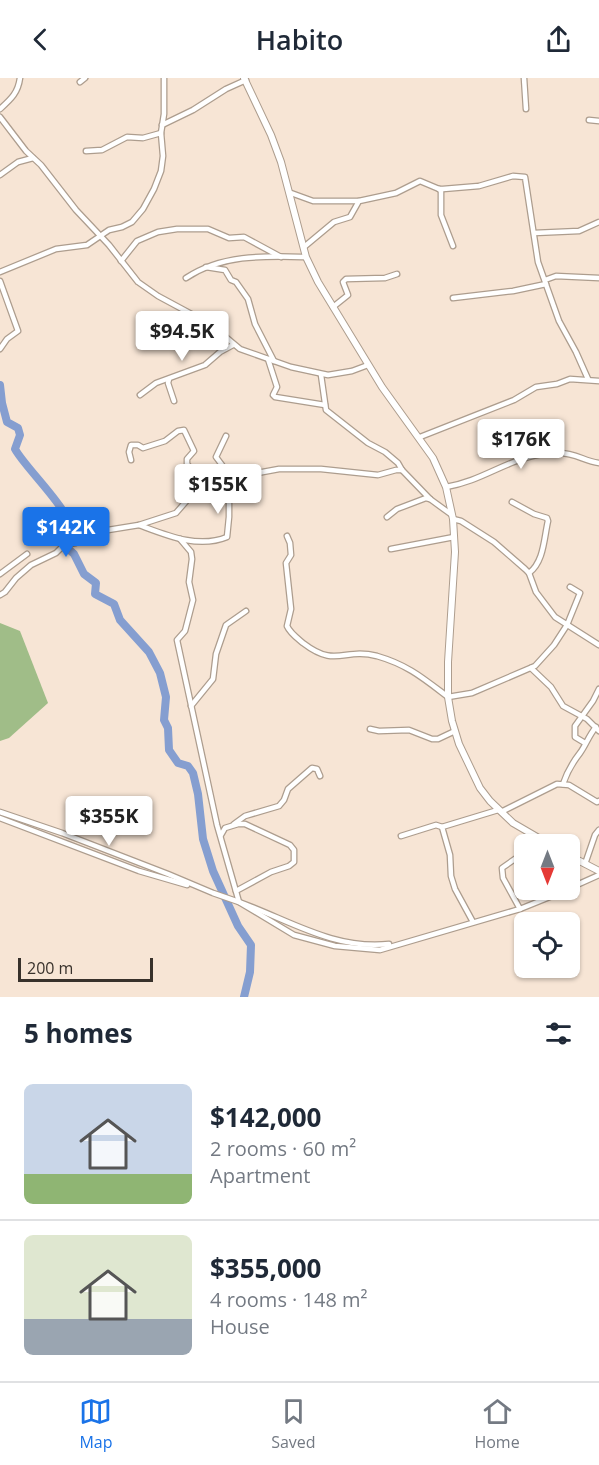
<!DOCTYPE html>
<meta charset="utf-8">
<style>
body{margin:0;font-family:"Open Sans",sans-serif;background:#f6f6f7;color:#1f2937;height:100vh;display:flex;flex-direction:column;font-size:22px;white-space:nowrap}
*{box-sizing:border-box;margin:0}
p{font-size:20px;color:#747a83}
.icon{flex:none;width:33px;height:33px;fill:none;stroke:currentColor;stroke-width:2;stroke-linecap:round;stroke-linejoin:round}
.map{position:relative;height:919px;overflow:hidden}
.sheet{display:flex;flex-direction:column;background:#fff;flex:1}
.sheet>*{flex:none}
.needle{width:39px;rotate:180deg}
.buttons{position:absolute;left:514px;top:756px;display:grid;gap:12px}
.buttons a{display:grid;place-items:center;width:66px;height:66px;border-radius:9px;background:#fff;box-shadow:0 2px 4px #0004;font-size:30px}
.scale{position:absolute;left:18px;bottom:15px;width:135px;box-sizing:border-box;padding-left:6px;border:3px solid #38312b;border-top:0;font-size:16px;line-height:21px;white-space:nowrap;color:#38312b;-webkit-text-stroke:4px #f7e5d5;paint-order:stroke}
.price{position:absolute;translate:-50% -51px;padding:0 14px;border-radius:6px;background:#fff;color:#222;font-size:20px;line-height:39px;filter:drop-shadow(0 2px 3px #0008)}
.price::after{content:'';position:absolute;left:50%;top:36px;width:18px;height:14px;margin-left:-9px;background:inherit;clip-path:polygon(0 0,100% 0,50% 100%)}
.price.active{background:#1a73e8;color:#fff}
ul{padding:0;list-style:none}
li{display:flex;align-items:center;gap:18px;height:150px;padding:0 24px}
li+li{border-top:2px solid #e0e1e3}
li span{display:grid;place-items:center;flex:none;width:168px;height:120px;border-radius:9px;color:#555}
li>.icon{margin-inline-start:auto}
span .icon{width:72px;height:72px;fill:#fffc;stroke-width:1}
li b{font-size:26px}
h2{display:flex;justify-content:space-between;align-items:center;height:72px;padding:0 24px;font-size:26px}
header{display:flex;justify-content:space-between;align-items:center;height:78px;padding:0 24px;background:#fff;font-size:27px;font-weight:600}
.tabs{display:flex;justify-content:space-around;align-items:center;height:84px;border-top:2px solid #e0e1e3;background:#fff;font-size:16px;color:#747a83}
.tabs a{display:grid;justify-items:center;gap:3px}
.tabs .active{color:#1a73e8}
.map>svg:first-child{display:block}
.forest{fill:#a0bd88}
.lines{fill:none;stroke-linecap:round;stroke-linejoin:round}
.river{stroke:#859ed0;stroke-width:8}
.street-casing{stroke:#ad9d8e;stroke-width:7}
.secondary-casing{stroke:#ad9d8e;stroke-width:8}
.street{stroke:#fff;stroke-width:4.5}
.secondary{stroke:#fff;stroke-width:6}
</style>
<header><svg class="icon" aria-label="back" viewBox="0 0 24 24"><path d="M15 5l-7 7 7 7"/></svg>Habito<svg class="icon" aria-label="share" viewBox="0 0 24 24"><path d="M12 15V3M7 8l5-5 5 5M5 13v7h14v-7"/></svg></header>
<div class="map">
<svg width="599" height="919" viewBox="0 0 599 919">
<rect width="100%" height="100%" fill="#f7e5d5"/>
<!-- forest -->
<polygon class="forest" points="0,545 20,553 48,625 9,660 0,663"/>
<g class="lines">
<!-- river -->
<path class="river" d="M0,307L2,325L7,344L18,350L20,357L15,371C25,390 73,434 70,453C69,457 65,463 64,467L74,476L84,496L96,505L95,516L114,526L120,542L149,574L160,595L166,619L164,642L168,650L169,672L178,685L188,688L193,695L198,716L203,761L213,793L238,848L251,867L250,894L244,919"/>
<defs>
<g id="street">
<polyline points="524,0 526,31"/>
<polyline points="80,4 85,0"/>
<path d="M0,31C11,21 18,15 20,0"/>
<polyline points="0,39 26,73 41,87 76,132 109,167 138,204 158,218 210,246 240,271 291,289 328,297 352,293 368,287"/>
<polyline points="589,42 599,43"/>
<polyline points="162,47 193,32 226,11 246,2"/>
<polyline points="86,73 102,72 127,59 143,60 161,55"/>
<polyline points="0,97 18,84 33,80"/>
<polyline points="439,111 441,113 441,137 453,168"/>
<polyline points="291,115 313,123 359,123"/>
<polyline points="534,155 579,153 599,144"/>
<polyline points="304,169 334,144 350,139 359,123 396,115 420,103 439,111 443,111 479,108 513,98 525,99 538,184 559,243 576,274 588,301"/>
<polyline points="121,183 137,163 158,154 177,151 208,151 229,160 244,159 281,179"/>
<polyline points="206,189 225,192 231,202 236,204 248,221 255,246 274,283"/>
<polyline points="0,194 56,171 87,167 109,152 122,149 132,144 143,131 154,111 161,93 163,78 161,55 164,36 164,0"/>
<path d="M186,200C222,176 265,178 306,179"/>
<polyline points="545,202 556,198 599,200"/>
<polyline points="0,203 18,253 7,261 0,271"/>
<polyline points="453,220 513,213 546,206"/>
<polyline points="333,229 348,217 343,204 346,201 385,200 397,196"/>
<polyline points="268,281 277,309 273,317 275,319 325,327"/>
<polyline points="321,297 326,332 368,365 385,374 398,385 402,392 430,421 452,437"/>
<polyline points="169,301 168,305 174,323"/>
<polyline points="140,317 156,305 205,287 220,274 233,267"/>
<polyline points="420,359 514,322 536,309 557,306 570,301 599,303"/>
<polyline points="131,382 129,374 131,367 138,367 143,370 165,363 178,353 184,352 194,373 187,381 187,386 196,397 192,405 196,412"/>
<path d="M446,409C488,402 513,375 558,375C577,375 583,383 599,385"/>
<path d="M512,424L534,436L547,440L548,443C544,460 544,484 529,495"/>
<polyline points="387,439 397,431 426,420 430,421"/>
<polyline points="453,441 461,443 494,464 525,491 529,495 536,514 555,539 599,567"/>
<path d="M139,447C166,457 198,471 227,459L229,439V411L222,387L216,379L226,358"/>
<path d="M287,458L290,465L291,477L286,485L291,531L287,548C290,555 297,560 303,565C337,591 343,569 377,578C408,587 423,600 448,619L472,615L535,588L554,567L567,547L580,515L570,509"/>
<path d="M180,461L191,474L192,481L189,504L193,522L185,553L177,562L217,747L239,824C289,842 334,872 389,866"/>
<polyline points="391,471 454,459"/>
<polyline points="0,496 27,476"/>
<polyline points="0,517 5,514 16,500 31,487 56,475 64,467 76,465 93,460 108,452 139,447 176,435 196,412 209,404 279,391 321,391 378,397 396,392 402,392"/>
<polyline points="531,590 551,609 563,628 587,641 599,653"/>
<polyline points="191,628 213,601 216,576 226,547 246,533"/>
<polyline points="370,651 379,653 409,652 432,661 438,661 455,653"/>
<polyline points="585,665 575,659 575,648 593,623 599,611"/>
<path d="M563,706C567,694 573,684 580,675C586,667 589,657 596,649"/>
<polyline points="0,734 62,755 168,796 213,815 239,824 294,857 335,868 380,872 520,831 567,812"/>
<polyline points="501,734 557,706 569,707 597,724 599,723"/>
<polyline points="0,740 139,793 187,807"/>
<polyline points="234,746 245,738 279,728 284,722 288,711 312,690 317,691 320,698"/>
<polyline points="221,757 225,750 238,746 245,746 290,767 294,772 294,784 289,788 271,794 236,813"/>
<polyline points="401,758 436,747 442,749"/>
<polyline points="531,766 536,760"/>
<polyline points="585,786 595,757 599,752"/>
<polyline points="570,810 599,797"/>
<polyline points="520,831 503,800 502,790 525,774"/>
<polyline points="473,844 455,811 451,798 450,777 442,749 498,732"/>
</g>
<g id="secondary">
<polyline points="244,0 271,57 281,84 306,179 318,204 382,309 433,380 446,409 453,441 455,474 448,584 448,619 452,643 459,666 480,710 490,723 513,745 549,766"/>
<polyline points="570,778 599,793"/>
</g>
</defs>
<!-- street casing -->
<use href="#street" class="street-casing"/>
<!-- secondary casing -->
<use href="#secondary" class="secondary-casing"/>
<!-- street -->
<use href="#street" class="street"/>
<!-- secondary -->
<use href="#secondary" class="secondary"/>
</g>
</svg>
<div class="buttons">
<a><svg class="needle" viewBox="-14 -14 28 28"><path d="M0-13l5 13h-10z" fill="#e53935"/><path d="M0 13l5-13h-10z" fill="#747a83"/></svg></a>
<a><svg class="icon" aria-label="locate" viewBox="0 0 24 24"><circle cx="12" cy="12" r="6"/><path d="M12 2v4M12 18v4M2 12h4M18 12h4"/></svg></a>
</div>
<div class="scale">200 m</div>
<b class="price" style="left:182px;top:284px">$94.5K</b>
<b class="price" style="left:521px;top:392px">$176K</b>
<b class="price" style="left:218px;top:437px">$155K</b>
<b class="price active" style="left:66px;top:480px">$142K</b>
<b class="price" style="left:109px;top:769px">$355K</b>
</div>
<section class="sheet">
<h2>5 homes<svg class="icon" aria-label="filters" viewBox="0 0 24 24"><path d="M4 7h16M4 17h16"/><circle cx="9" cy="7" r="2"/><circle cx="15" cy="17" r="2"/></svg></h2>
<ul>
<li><span style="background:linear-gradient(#c9d6e8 75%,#8fb573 0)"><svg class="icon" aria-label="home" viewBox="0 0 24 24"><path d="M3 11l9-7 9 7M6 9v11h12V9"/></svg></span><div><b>$142,000</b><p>2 rooms · 60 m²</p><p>Apartment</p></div></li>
<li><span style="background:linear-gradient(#dfe7d0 70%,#9aa5b1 0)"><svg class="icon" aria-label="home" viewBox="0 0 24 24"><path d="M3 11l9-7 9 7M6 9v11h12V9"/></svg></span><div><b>$355,000</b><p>4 rooms · 148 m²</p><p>House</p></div></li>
</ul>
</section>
<nav class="tabs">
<a class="active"><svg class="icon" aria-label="map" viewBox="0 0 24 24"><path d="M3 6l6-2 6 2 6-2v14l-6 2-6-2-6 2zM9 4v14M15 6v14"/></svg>Map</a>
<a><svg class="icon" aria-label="saved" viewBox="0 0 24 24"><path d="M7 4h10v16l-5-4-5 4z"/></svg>Saved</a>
<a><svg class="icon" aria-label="home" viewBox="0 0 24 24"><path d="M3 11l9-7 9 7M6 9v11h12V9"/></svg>Home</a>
</nav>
